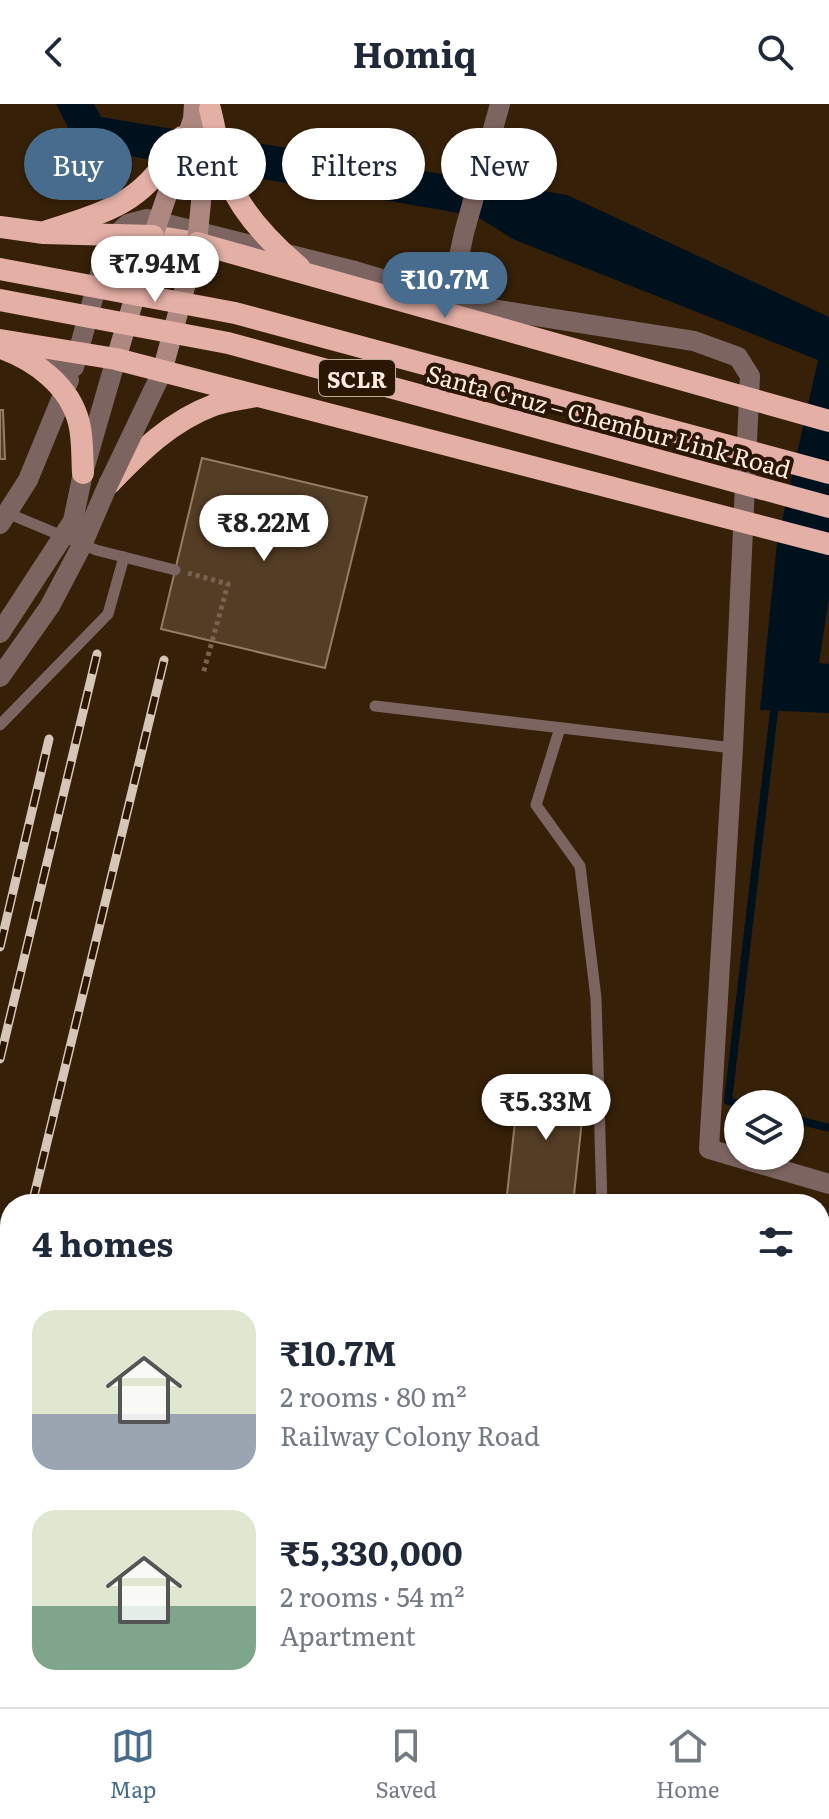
<!DOCTYPE html>
<meta charset="utf-8">
<style>
body{margin:0;font-family:Literata,serif;background:#f2f2f3;color:#1f2937;height:100vh;display:flex;flex-direction:column;font-size:30px;white-space:nowrap}
*{box-sizing:border-box;margin:0}
p{font-size:26px;color:#747a83}
.icon{flex:none;width:44px;height:44px;fill:none;stroke:currentColor;stroke-width:2;stroke-linecap:round;stroke-linejoin:round}
.map{position:relative;flex:1;overflow:hidden}
.details{position:absolute;left:0px;top:1090px;width:830px;height:514px;display:flex;flex-direction:column;background:#fff;border-radius:32px 32px 0 0;box-shadow:0 2px 6px #0004}
.details>*{flex:none}
.banner{position:absolute;left:24px;top:24px;width:782px;height:72px;display:flex;gap:16px}
.fabs{position:absolute;left:724px;top:986px;display:grid;gap:16px}
.fabs a{display:grid;place-items:center;width:80px;height:80px;border-radius:50%;background:#fff;box-shadow:0 2px 6px #0004;font-size:40px}
.price{position:absolute;translate:-50% -68px;padding:0 18px;border-radius:28px;background:#fff;color:#222;font-size:26px;line-height:52px;filter:drop-shadow(0 2px 4px #0008)}
.price::after{content:'';position:absolute;left:50%;top:48px;width:24px;height:18px;margin-left:-12px;background:inherit;clip-path:polygon(0 0,100% 0,50% 100%)}
.price.active{background:#476c8e;color:#fff}
ul{padding:0;list-style:none}
li{display:flex;align-items:center;gap:24px;height:200px;padding:0 32px}
li span{display:grid;place-items:center;flex:none;width:224px;height:160px;border-radius:24px;color:#555}
li>.icon{margin-inline-start:auto}
span .icon{width:96px;height:96px;fill:#fffc;stroke-width:1}
li b{font-size:34px}
h2{display:flex;justify-content:space-between;align-items:center;height:96px;padding:0 32px;font-size:34px}
.chip{padding:0 28px;border-radius:36px;background:#fff;box-shadow:0 2px 6px #0004;font-size:28px;line-height:72px}
.chip.active{background:#476c8e;color:#fff}
header{display:flex;justify-content:space-between;align-items:center;height:104px;padding:0 32px;background:#fff;font-size:36px;font-weight:700}
.menu{display:flex;justify-content:space-around;align-items:center;height:112px;border-top:2px solid #e0e1e3;background:#fff;font-size:22px;color:#747a83}
.menu a{display:grid;justify-items:center;gap:4px}
.menu .active{color:#476c8e}
.map>svg:first-child{display:block}
.water{fill:#00111e}
.lines{fill:none;stroke-linecap:round;stroke-linejoin:round}
.stream{stroke:#00111e;stroke-width:8}
.building{fill:#543d25;stroke:#977c63;stroke-width:2}
.path{stroke:#77634e;stroke-width:5;stroke-dasharray:4 4;stroke-linecap:butt}
.service{stroke:#7c6460;stroke-width:11}
.minor{stroke:#7c6460;stroke-width:20}
.secondary{stroke:#ad8881;stroke-width:20}
.trunk{stroke:#e4b0a6;stroke-width:22}
.rail-casing{stroke:#d6c6b7;stroke-width:9}
.rail{stroke:#2b1601;stroke-width:6;stroke-dasharray:18;stroke-linecap:butt}
.tertiary-bridge{stroke:#7c6460;stroke-width:20}
.secondary-bridge{stroke:#ad8881;stroke-width:20}
.trunk-bridge{stroke:#e4b0a6;stroke-width:22}
.labels{text-anchor:middle;dominant-baseline:central;stroke-width:8;stroke-linejoin:round;paint-order:stroke}
.shield{fill:#2b1601;stroke:#bdac9d;stroke-width:2}
.shield-label{font-size:22px;font-weight:bold;fill:#fcede0}
.street-label{font-size:24px;fill:#fcede0;stroke:#2b1601}
</style>
<header><svg class="icon" aria-label="back" viewBox="0 0 24 24"><path d="M15 5l-7 7 7 7"/></svg>Homiq<svg class="icon" aria-label="search" viewBox="0 0 24 24"><circle cx="10" cy="10" r="6"/><path d="M15 15l6 6"/></svg></header>
<div class="map">
<svg width="829" height="1603" viewBox="0 0 829 1603">
<rect width="100%" height="100%" fill="#362008"/>
<!-- water -->
<polygon class="water" points="56,0 94,0 101,13 567,91 829,213 829,494 819,559 829,560 829,609 760,606 777,439 818,256 515,136 476,112 78,43"/>
<g class="lines">
<!-- stream -->
<g class="stream">
<polyline points="738,1000 728,997 775,599"/>
<polyline points="790,1014 829,1024"/>
<polyline points="820,1476 829,1444"/>
<polyline points="784,1603 787,1594"/>
</g>
</g>
<!-- building -->
<g class="building">
<polygon points="0,306 3,306 5,355 0,355"/>
<polygon points="202,354 367,393 325,564 161,525"/>
<polygon points="520,972 586,979 573,1100 506,1100"/>
<polygon points="383,1594 516,1594 514,1603 381,1603"/>
</g>
<g class="lines">
<!-- path -->
<polyline class="path" points="188,469 228,480 203,570"/>
<!-- service -->
<g class="service">
<polyline points="7,409 96,446 175,466"/>
<polyline points="375,602 733,644"/>
<polyline points="0,621 108,510 124,453"/>
<polyline points="560,624 536,701 580,762 596,894 602,1100"/>
<polyline points="535,1603 536,1594"/>
</g>
<!-- minor -->
<g class="minor">
<polyline points="446,194 472,202 694,237 738,253 750,272 733,644 709,1045 829,1080"/>
<polyline points="27,257 74,263 109,137 128,120 147,115 355,167 446,194 451,190 464,129 500,0"/>
<polyline points="0,420 28,376 69,276"/>
<polyline points="820,1393 829,1361"/>
<polyline points="757,1603 760,1594"/>
</g>
<!-- secondary -->
<polyline class="secondary" points="116,255 153,132"/>
<!-- trunk -->
<g class="trunk">
<path d="M45,128C114,105 144,99 182,33"/>
<polyline points="153,132 197,139"/>
<path d="M110,379C141,347 171,317 214,301C227,296 242,295 256,292"/>
</g>
<defs>
<g id="rail">
<polyline points="0,843 49,635"/>
<polyline points="0,955 97,550"/>
<polyline points="32,1100 164,556"/>
<polyline points="0,1233 10,1192"/>
</g>
</defs>
<!-- rail casing -->
<use href="#rail" class="rail-casing"/>
<!-- rail -->
<use href="#rail" class="rail"/>
<!-- tertiary-bridge -->
<g class="tertiary-bridge">
<polyline points="0,529 73,417 83,369 116,255"/>
<polyline points="0,573 50,502 82,441 107,383 162,268"/>
</g>
<!-- secondary-bridge -->
<g class="secondary-bridge">
<polyline points="153,132 193,15 194,0"/>
<polyline points="162,268 197,139 209,16"/>
</g>
<!-- trunk-bridge -->
<g class="trunk-bridge">
<path d="M210,5C216,28 219,55 229,77C243,111 272,140 299,163"/>
<polyline points="0,123 44,129 153,132"/>
<polyline points="197,139 829,317"/>
<polyline points="0,165 235,209 829,369"/>
<polyline points="0,196 228,239 829,403"/>
<polyline points="0,236 116,255 829,440"/>
<path d="M1,244C35,256 70,282 79,319C83,334 82,353 83,369"/>
</g>
</g>
<g class="labels">
<!-- shield labels -->
<rect class="shield" x="319" y="256" width="76" height="36" rx="6"/>
<g class="shield-label">
<text x="357" y="274">SCLR</text>
</g>
<!-- street labels -->
<g class="street-label">
<text transform="translate(609 316) rotate(15)">Santa Cruz – Chembur Link Road</text>
</g>
</g>
</svg>
<div class="fabs">
<a><svg class="icon" aria-label="layers" viewBox="0 0 24 24"><path d="M12 4l9 5-9 5-9-5zM3 14l9 5 9-5"/></svg></a>
</div>
<b class="price" style="left:155px;top:200px">₹7.94M</b>
<b class="price active" style="left:445px;top:216px">₹10.7M</b>
<b class="price" style="left:264px;top:459px">₹8.22M</b>
<b class="price" style="left:546px;top:1038px">₹5.33M</b>
<div class="banner">
<a class="chip active">Buy</a>
<a class="chip">Rent</a>
<a class="chip">Filters</a>
<a class="chip">New</a>
</div>
<section class="details">
<h2>4 homes<svg class="icon" aria-label="filters" viewBox="0 0 24 24"><path d="M4 7h16M4 17h16"/><circle cx="9" cy="7" r="2"/><circle cx="15" cy="17" r="2"/></svg></h2>
<ul>
<li><span style="background:linear-gradient(#dfe7d0 65%,#9aa5b1 0)"><svg class="icon" aria-label="home" viewBox="0 0 24 24"><path d="M3 11l9-7 9 7M6 9v11h12V9"/></svg></span><div><b>₹10.7M</b><p>2 rooms · 80 m²</p><p>Railway Colony Road</p></div></li>
<li><span style="background:linear-gradient(#dfe7d0 60%,#7fa58c 0)"><svg class="icon" aria-label="home" viewBox="0 0 24 24"><path d="M3 11l9-7 9 7M6 9v11h12V9"/></svg></span><div><b>₹5,330,000</b><p>2 rooms · 54 m²</p><p>Apartment</p></div></li>
</ul>
</section>
</div>
<nav class="menu">
<a class="active"><svg class="icon" aria-label="map" viewBox="0 0 24 24"><path d="M3 6l6-2 6 2 6-2v14l-6 2-6-2-6 2zM9 4v14M15 6v14"/></svg>Map</a>
<a><svg class="icon" aria-label="saved" viewBox="0 0 24 24"><path d="M7 4h10v16l-5-4-5 4z"/></svg>Saved</a>
<a><svg class="icon" aria-label="home" viewBox="0 0 24 24"><path d="M3 11l9-7 9 7M6 9v11h12V9"/></svg>Home</a>
</nav>
